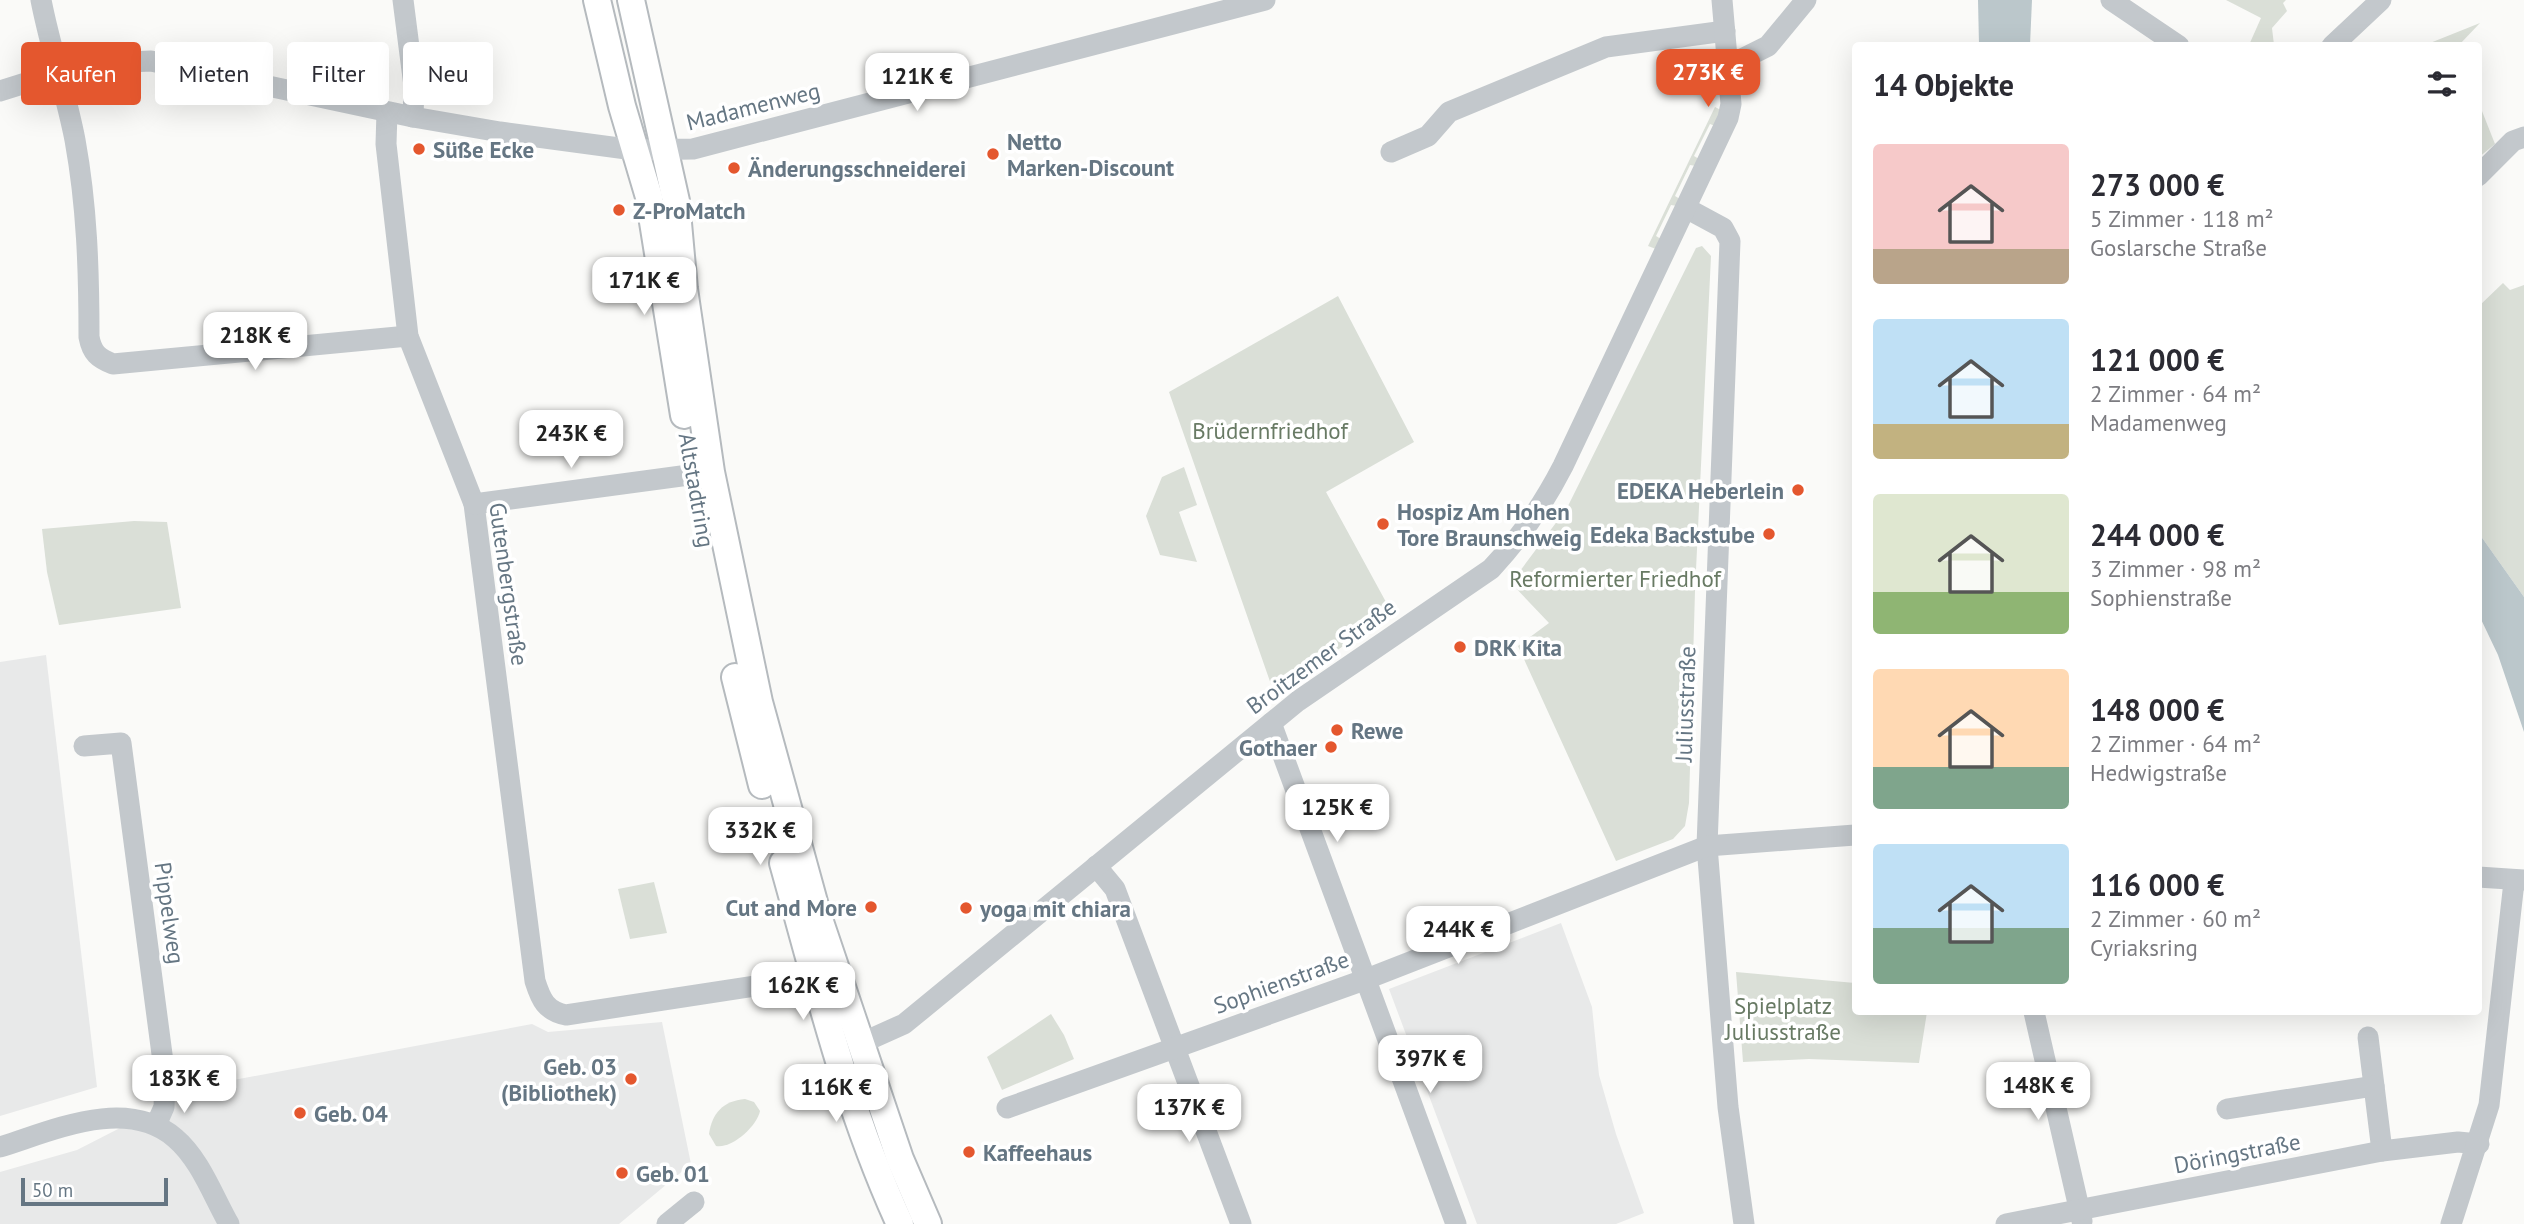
<!DOCTYPE html>
<html lang="de">
<meta charset="utf-8">
<style>
body{margin:0;font-family:"PT Sans",sans-serif;background:#f2f2f3;color:#2b2b33;height:100vh;display:flex;flex-direction:column;font-size:26px;white-space:nowrap}
*{box-sizing:border-box;margin:0}
p{font-size:23px;color:#7c7c81}
.icon{flex:none;width:38px;height:38px;fill:none;stroke:currentColor;stroke-width:2;stroke-linecap:round;stroke-linejoin:round}
.map{position:relative;flex:1;overflow:hidden}
.details{position:absolute;left:1852px;top:42px;width:630px;height:973px;display:flex;flex-direction:column;background:#fff;border-radius:7px;box-shadow:0 7px 28px #0002}
.details>*{flex:none}
.top-card{position:absolute;left:21px;top:42px;width:665px;height:63px;display:flex;gap:14px}
.scale{position:absolute;left:21px;bottom:18px;width:147px;box-sizing:border-box;padding-left:7px;border:4px solid #657683;border-top:0;font-size:19px;line-height:24px;white-space:nowrap;color:#657683;-webkit-text-stroke:5px #fff;paint-order:stroke}
.price{position:absolute;translate:-50% -60px;padding:0 16px;border-radius:14px;background:#fff;color:#222;font-size:23px;line-height:46px;filter:drop-shadow(0 2px 4px #0008)}
.price::after{content:'';position:absolute;left:50%;top:42px;width:21px;height:16px;margin-left:-10px;background:inherit;clip-path:polygon(0 0,100% 0,50% 100%)}
.price.selected{background:#e4572e;color:#fff}
ul{padding:0;list-style:none}
li{display:flex;align-items:center;gap:21px;height:175px;padding:0 21px}
li span{display:grid;place-items:center;flex:none;width:196px;height:140px;border-radius:7px;color:#555}
li>.icon{margin-inline-start:auto}
span .icon{width:84px;height:84px;fill:#fffc;stroke-width:1}
li b{font-size:30px}
h2{display:flex;justify-content:space-between;align-items:center;height:84px;padding:0 21px;font-size:30px}
.pill{padding:0 24px;border-radius:7px;background:#fff;box-shadow:0 7px 28px #0002;font-size:24px;line-height:63px}
.pill.selected{background:#e4572e;color:#fff}
.map>svg:first-child{display:block}
.built{fill:#e8e9e9}
.green{fill:#dadfd7}
.water{fill:#bbc7cb}
.lines{fill:none;stroke-linecap:round;stroke-linejoin:round}
.major-casing{stroke:#b5babe;stroke-width:30}
.minor{stroke:#c3c8cc;stroke-width:21}
.major{stroke:#fff;stroke-width:26}
.poi-dot{fill:#e4572e;stroke:#fff;stroke-width:2.5}
.labels{text-anchor:middle;dominant-baseline:central;stroke-width:7;stroke-linejoin:round;paint-order:stroke}
.street-label{font-size:23px;fill:#657683;stroke:#fff}
.poi-label{font-size:23px;font-weight:bold;fill:#657683;stroke:#fff;text-anchor:start}
.park-label{font-size:23px;fill:#687a64;stroke:#fff}
</style>
<div class="map">
<svg width="2524" height="1224" viewBox="0 0 2524 1224">
<rect width="100%" height="100%" fill="#fafaf8"/>
<!-- built -->
<g class="built">
<polygon points="46,655 97,1087 0,1116 0,662"/>
<polygon points="1561,923 1592,1007 1599,1075 1616,1134 1644,1213 1616,1224 1477,1224 1389,989"/>
<polygon points="662,1022 691,1164 619,1224 0,1224 0,1172 77,1150 202,1086 532,1024 548,1032"/>
</g>
<!-- green -->
<g class="green">
<polygon points="2226,0 2286,0 2283,3 2287,11 2272,28 2274,45 2249,45 2261,18"/>
<polygon points="2480,23 2459,45 2431,45 2430,43"/>
<polygon points="2478,101 2495,144 2478,158"/>
<polygon points="1715,107 1721,110 1715,126 1710,124 1694,156 1699,159 1696,166 1690,165 1675,196 1680,199 1677,206 1671,205 1656,236 1661,239 1656,249 1648,246"/>
<polygon points="1702,246 1711,256 1695,591 1689,803 1685,826 1673,839 1616,861 1518,646 1549,623 1511,583 1567,508 1696,248"/>
<polygon points="2503,283 2510,290 2524,285 2524,597 2478,532 2478,307"/>
<polygon points="1338,296 1414,442 1326,492 1392,613 1274,693 1169,392"/>
<polygon points="1184,467 1197,505 1179,512 1197,562 1160,555 1146,516 1162,477"/>
<polygon points="134,521 167,522 181,608 59,625 47,572 42,529"/>
<polygon points="654,882 667,933 630,939 618,889"/>
<polygon points="1736,972 1855,983 1855,1012 1927,1012 1919,1063 1809,1059 1743,1062"/>
<polygon points="1051,1014 1064,1035 1074,1059 1002,1090 987,1057"/>
<path d="M745,1099L754,1102L760,1111C757,1126 732,1149 716,1146L709,1134C712,1113 723,1101 745,1099Z"/>
</g>
<!-- water -->
<g class="water">
<polygon points="1978,0 2032,0 2030,45 1979,45"/>
<polygon points="2478,532 2524,597 2524,732 2498,655 2478,613"/>
</g>
<g class="lines">
<defs>
<g id="major">
<polyline points="597,0 622,106 649,197 684,415"/>
<polyline points="631,0 676,201 684,289 711,472 759,702 817,913 900,1159 928,1224"/>
<polyline points="735,677 762,785"/>
<path d="M783,863C817,984 847,1109 900,1224"/>
</g>
</defs>
<!-- major casing -->
<use href="#major" class="major-casing"/>
<!-- minor -->
<g class="minor">
<path d="M41,0C50,47 66,93 75,140C87,206 89,270 89,337C92,353 98,358 113,364L408,336"/>
<polyline points="403,0 414,86 413,117"/>
<polyline points="2111,0 2179,46"/>
<polyline points="2332,46 2381,0"/>
<polyline points="1728,72 1738,61 1768,46 1806,0"/>
<polyline points="0,91 86,64 151,61 413,117 500,132 634,150 693,149 1265,0"/>
<path d="M387,112L386,144L408,336L474,504L535,981C541,1000 546,1011 566,1015L814,977"/>
<polyline points="1391,152 1428,136 1449,112 1606,47 1725,31"/>
<polyline points="2478,176 2513,141 2524,137"/>
<polyline points="1686,208 1723,228 1730,241 1707,846 1728,1107 1744,1224"/>
<polyline points="474,504 711,472"/>
<polyline points="1271,723 1456,1224"/>
<polyline points="84,746 121,743 165,1077 164,1107 156,1125"/>
<polyline points="1096,866 1115,889 1241,1224"/>
<polyline points="2478,877 2524,880"/>
<polyline points="2034,1012 2082,1221"/>
<polyline points="2368,1037 2382,1151"/>
<path d="M846,1050L904,1024L1298,701L1491,569C1521,537 1543,505 1563,466L1728,118L1731,104L1722,0"/>
<polyline points="1007,1108 1364,980 1707,846 1855,835"/>
<polyline points="2227,1109 2374,1086"/>
<path d="M0,1147C52,1131 126,1096 175,1138C200,1159 213,1196 229,1224"/>
<polyline points="667,1224 694,1202"/>
<polyline points="2006,1224 2382,1151 2458,1142 2479,1144"/>
<polyline points="2451,1224 2489,1105 2514,882"/>
</g>
<!-- major -->
<use href="#major" class="major"/>
</g>
<!-- markers -->
<g class="poi-dot">
<circle cx="419" cy="149" r="7"/>
<circle cx="993" cy="154" r="7"/>
<circle cx="734" cy="168" r="7"/>
<circle cx="619" cy="210" r="7"/>
<circle cx="1798" cy="490" r="7"/>
<circle cx="1383" cy="524" r="7"/>
<circle cx="1769" cy="534" r="7"/>
<circle cx="1460" cy="647" r="7"/>
<circle cx="1337" cy="730" r="7"/>
<circle cx="1331" cy="747" r="7"/>
<circle cx="871" cy="907" r="7"/>
<circle cx="966" cy="908" r="7"/>
<circle cx="631" cy="1079" r="7"/>
<circle cx="300" cy="1113" r="7"/>
<circle cx="969" cy="1152" r="7"/>
<circle cx="622" cy="1173" r="7"/>
</g>
<g class="labels">
<!-- street labels -->
<g class="street-label">
<text transform="translate(753 106) rotate(-14)">Madamenweg</text>
<text transform="translate(697 490) rotate(80)">Altstadtring</text>
<text transform="translate(509 584) rotate(82)">Gutenbergstraße</text>
<text transform="translate(1321 656) rotate(-36)">Broitzemer Straße</text>
<text transform="translate(1685 704) rotate(-88)">Juliusstraße</text>
<text transform="translate(170 913) rotate(82)">Pippelweg</text>
<text transform="translate(1281 982) rotate(-20)">Sophienstraße</text>
<text transform="translate(2237 1153) rotate(-11)">Döringstraße</text>
</g>
<!-- poi labels -->
<g class="poi-label">
<text x="1007" y="141">Netto<tspan x="1007" dy="26">Marken-Discount</tspan></text>
<text x="433" y="149">Süße Ecke</text>
<text x="748" y="168">Änderungsschneiderei</text>
<text x="633" y="210">Z-ProMatch</text>
<text x="1784" y="490" text-anchor="end">EDEKA Heberlein</text>
<text x="1397" y="511">Hospiz Am Hohen<tspan x="1397" dy="26">Tore Braunschweig</tspan></text>
<text x="1755" y="534" text-anchor="end">Edeka Backstube</text>
<text x="1474" y="647">DRK Kita</text>
<text x="1351" y="730">Rewe</text>
<text x="1317" y="747" text-anchor="end">Gothaer</text>
<text x="857" y="907" text-anchor="end">Cut and More</text>
<text x="980" y="908">yoga mit chiara</text>
<text x="617" y="1066" text-anchor="end">Geb. 03<tspan x="617" dy="26">(Bibliothek)</tspan></text>
<text x="314" y="1113">Geb. 04</text>
<text x="983" y="1152">Kaffeehaus</text>
<text x="636" y="1173">Geb. 01</text>
</g>
<!-- park labels -->
<g class="park-label">
<text x="1270" y="430">Brüdernfriedhof</text>
<text x="1615" y="578">Reformierter Friedhof</text>
<text x="1783" y="1005">Spielplatz<tspan x="1783" dy="26">Juliusstraße</tspan></text>
</g>
</g>
</svg>
<div class="scale">50 m</div>
<b class="price selected" style="left:1708px;top:109px">273K €</b>
<b class="price" style="left:917px;top:113px">121K €</b>
<b class="price" style="left:644px;top:317px">171K €</b>
<b class="price" style="left:255px;top:372px">218K €</b>
<b class="price" style="left:571px;top:470px">243K €</b>
<b class="price" style="left:1337px;top:844px">125K €</b>
<b class="price" style="left:760px;top:867px">332K €</b>
<b class="price" style="left:1458px;top:966px">244K €</b>
<b class="price" style="left:803px;top:1022px">162K €</b>
<b class="price" style="left:1430px;top:1095px">397K €</b>
<b class="price" style="left:184px;top:1115px">183K €</b>
<b class="price" style="left:2038px;top:1122px">148K €</b>
<b class="price" style="left:836px;top:1124px">116K €</b>
<b class="price" style="left:1189px;top:1144px">137K €</b>
<div class="top-card">
<a class="pill selected">Kaufen</a>
<a class="pill">Mieten</a>
<a class="pill">Filter</a>
<a class="pill">Neu</a>
</div>
<section class="details">
<h2>14 Objekte<svg class="icon" aria-label="filters" viewBox="0 0 24 24"><path d="M4 7h16M4 17h16"/><circle cx="9" cy="7" r="2"/><circle cx="15" cy="17" r="2"/></svg></h2>
<ul>
<li><span style="background:linear-gradient(#f6c9c9 75%,#b9a48a 0)"><svg class="icon" aria-label="home" viewBox="0 0 24 24"><path d="M3 11l9-7 9 7M6 9v11h12V9"/></svg></span><div><b>273 000 €</b><p>5 Zimmer · 118 m²</p><p>Goslarsche Straße</p></div></li>
<li><span style="background:linear-gradient(#bfe0f5 75%,#c2b280 0)"><svg class="icon" aria-label="home" viewBox="0 0 24 24"><path d="M3 11l9-7 9 7M6 9v11h12V9"/></svg></span><div><b>121 000 €</b><p>2 Zimmer · 64 m²</p><p>Madamenweg</p></div></li>
<li><span style="background:linear-gradient(#dfe7d0 70%,#8fb573 0)"><svg class="icon" aria-label="home" viewBox="0 0 24 24"><path d="M3 11l9-7 9 7M6 9v11h12V9"/></svg></span><div><b>244 000 €</b><p>3 Zimmer · 98 m²</p><p>Sophienstraße</p></div></li>
<li><span style="background:linear-gradient(#ffd9b3 70%,#7fa58c 0)"><svg class="icon" aria-label="home" viewBox="0 0 24 24"><path d="M3 11l9-7 9 7M6 9v11h12V9"/></svg></span><div><b>148 000 €</b><p>2 Zimmer · 64 m²</p><p>Hedwigstraße</p></div></li>
<li><span style="background:linear-gradient(#bfe0f5 60%,#7fa58c 0)"><svg class="icon" aria-label="home" viewBox="0 0 24 24"><path d="M3 11l9-7 9 7M6 9v11h12V9"/></svg></span><div><b>116 000 €</b><p>2 Zimmer · 60 m²</p><p>Cyriaksring</p></div></li>
</ul>
</section>
</div>
